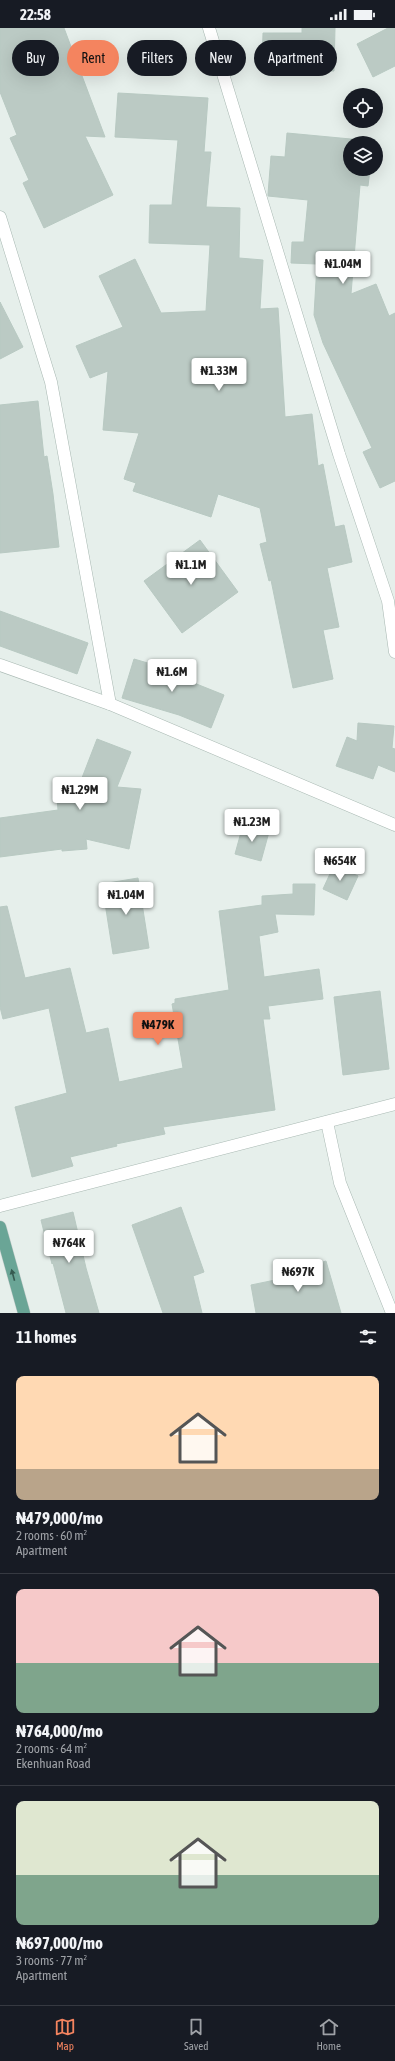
<!DOCTYPE html>
<meta charset="utf-8">
<style>
body{margin:0;font-family:"Asap Condensed",sans-serif;background:#242831;color:#f1f3f6;height:100vh;display:flex;flex-direction:column;font-size:15px;white-space:nowrap}
*{box-sizing:border-box;margin:0}
p{font-size:13px;color:#9ea1a6}
.icon{flex:none;width:22px;height:22px;fill:none;stroke:currentColor;stroke-width:2;stroke-linecap:round;stroke-linejoin:round}
.map{position:relative;height:1285px;overflow:hidden}
.details{display:flex;flex-direction:column;background:#171b24;flex:1}
.details>*{flex:none}
.top-card{position:absolute;left:12px;top:12px;width:371px;height:36px;display:flex;gap:8px}
.tools{position:absolute;left:343px;top:60px;display:grid;gap:8px}
.tools a{display:grid;place-items:center;width:40px;height:40px;border-radius:50%;background:#171b24;box-shadow:0 4px 16px #0002;font-size:20px}
.price{position:absolute;translate:-50% -34px;padding:0 9px;border-radius:4px;background:#fff;color:#222;font-size:13px;line-height:26px;filter:drop-shadow(0 1px 2px #0008)}
.price::after{content:'';position:absolute;left:50%;top:24px;width:12px;height:9px;margin-left:-6px;background:inherit;clip-path:polygon(0 0,100% 0,50% 100%)}
.price.selected{background:#f4845f;color:#111}
ul{padding:0;list-style:none}
li{display:grid;align-content:center;gap:8px;height:212px;padding:0 16px}
li+li{border-top:1px solid #363941}
li span{display:grid;place-items:center;height:124px;border-radius:8px;color:#555}
li>.icon{margin-inline-start:auto}
span .icon{width:72px;height:72px;fill:#fffc;stroke-width:1}
li b{font-size:17px}
h2{display:flex;justify-content:space-between;align-items:center;height:48px;padding:0 16px;font-size:17px}
.pill{padding:0 14px;border-radius:18px;background:#171b24;box-shadow:0 4px 16px #0002;font-size:14px;line-height:36px}
.pill.selected{background:#f4845f;color:#111}
.status{display:flex;justify-content:space-between;align-items:center;height:28px;padding:0 20px;background:#171b24;direction:ltr}
.status svg{height:11px;fill:currentColor}
.tabs{display:flex;justify-content:space-around;align-items:center;height:56px;border-top:1px solid #363941;background:#171b24;font-size:11px;color:#9ea1a6}
.tabs a{display:grid;justify-items:center;gap:2px}
.tabs .selected{color:#f4845f}
.map>svg:first-child{display:block}
.building{fill:#bbcac4;stroke:#b8c9c2}
.lines{fill:none;stroke-linecap:round;stroke-linejoin:round}
.minor-casing{stroke:#a8b8b2;stroke-width:13}
.major-casing{stroke:#c2cac8;stroke-width:13}
.minor{stroke:#fff;stroke-width:12}
.major{stroke:#6aa596;stroke-width:12}
.oneway{fill:#365b51}
</style>
<div class="status"><b>22:58</b><svg viewBox="0 0 49 12"><path d="M0 12V9h3v3zM5 12V6h3v6zM10 12V3h3v9zM15 12V0h3v12zM26 1h20v11H26zM47 4h2v5h-2z"/></svg></div>
<div class="map">
<svg width="395" height="1285" viewBox="0 0 395 1285">
<rect width="100%" height="100%" fill="#e6efeb"/>
<!-- building -->
<g class="building">
<polygon points="0,0 64,0 105,109 85,108 113,167 44,200 23,155 29,152 10,110 17,107 0,64"/>
<polygon points="302,0 335,0 334,43 262,42 263,5 302,5"/>
<polygon points="388,0 395,0 395,38 373,49 357,16"/>
<polygon points="118,65 208,70 204,124 211,124 206,179 240,180 239,230 263,232 260,281 278,280 285,389 312,386 318,438 323,436 335,499 344,497 352,534 327,540 339,599 323,602 333,651 293,660 271,552 269,553 260,516 267,514 260,480 218,466 211,489 133,463 136,455 124,451 139,405 103,402 108,343 90,350 76,318 123,299 99,248 135,231 161,285 206,283 210,217 149,215 150,177 172,177 178,112 115,109"/>
<polygon points="287,105 372,113 372,115 350,115 350,141 370,141 368,158 360,157 351,266 376,256 389,288 395,285 395,453 380,460 363,424 372,420 323,315 314,287 317,236 291,235 292,214 304,214 308,172 268,168 268,166 271,128 285,129"/>
<polygon points="0,274 23,319 0,331"/>
<polygon points="38,373 44,429 47,428 53,466 59,519 0,525 0,377"/>
<polygon points="200,512 238,564 182,605 144,553"/>
<polygon points="0,583 88,615 77,646 0,618"/>
<polygon points="134,631 175,643 174,647 224,667 211,700 179,687 122,670"/>
<polygon points="358,695 394,698 392,720 395,721 395,744 378,737 373,751 336,738 347,709 357,713"/>
<polygon points="97,711 131,724 117,759 141,761 129,821 86,811 87,821 62,823 62,821 0,829 0,790 58,782 56,757 80,755"/>
<polygon points="243,797 269,804 261,833 235,826"/>
<polygon points="334,837 358,848 347,872 323,861"/>
<polygon points="138,850 149,920 113,926 102,856"/>
<polygon points="293,856 315,856 314,887 275,886 278,904 259,908 264,949 319,941 323,971 268,978 270,991 263,991 275,1082 163,1099 165,1106 116,1116 117,1118 70,1129 73,1138 32,1149 15,1079 67,1065 49,980 3,991 0,979 0,879 7,878 25,950 70,940 86,1005 108,1000 119,1054 183,1040 172,976 175,975 175,971 229,962 219,883 262,877 262,868 293,866"/>
<polygon points="380,963 389,1041 343,1047 334,969"/>
<polygon points="181,1179 204,1244 193,1248 202,1285 163,1285 132,1197"/>
<polygon points="73,1184 86,1240 99,1285 66,1285 53,1235 52,1236 41,1192"/>
<polygon points="326,1233 341,1285 256,1285 251,1257 280,1251 279,1247"/>
</g>
<g class="lines">
<defs>
<g id="minor">
<polyline points="209,0 339,426 388,573 395,624"/>
<polyline points="0,189 51,354 110,676"/>
<polyline points="0,637 110,676 395,797"/>
<polyline points="327,1094 340,1155 392,1285"/>
<polyline points="0,1178 395,1076"/>
</g>
<polyline id="major" points="0,1199 24,1285"/>
</defs>
<!-- minor casing -->
<use href="#minor" class="minor-casing"/>
<!-- major casing -->
<use href="#major" class="major-casing"/>
<!-- minor -->
<use href="#minor" class="minor"/>
<!-- major -->
<use href="#major" class="major"/>
</g>
<!-- one-way arrows -->
<defs><path id="oneway-solid" d="M-6-.8H1V-3.2L6.5 0L1 3.2V.8H-6Z"/></defs>
<use class="oneway" href="#oneway-solid" transform="translate(13 1247) rotate(-105)"/>
</svg>
<div class="tools">
<a><svg class="icon" aria-label="locate" viewBox="0 0 24 24"><circle cx="12" cy="12" r="6"/><path d="M12 2v4M12 18v4M2 12h4M18 12h4"/></svg></a>
<a><svg class="icon" aria-label="layers" viewBox="0 0 24 24"><path d="M12 4l9 5-9 5-9-5zM3 14l9 5 9-5"/></svg></a>
</div>
<b class="price" style="left:343px;top:257px">₦1.04M</b>
<b class="price" style="left:219px;top:364px">₦1.33M</b>
<b class="price" style="left:191px;top:558px">₦1.1M</b>
<b class="price" style="left:172px;top:665px">₦1.6M</b>
<b class="price" style="left:80px;top:783px">₦1.29M</b>
<b class="price" style="left:252px;top:815px">₦1.23M</b>
<b class="price" style="left:340px;top:854px">₦654K</b>
<b class="price" style="left:126px;top:888px">₦1.04M</b>
<b class="price selected" style="left:158px;top:1018px">₦479K</b>
<b class="price" style="left:69px;top:1236px">₦764K</b>
<b class="price" style="left:298px;top:1265px">₦697K</b>
<div class="top-card">
<a class="pill">Buy</a>
<a class="pill selected">Rent</a>
<a class="pill">Filters</a>
<a class="pill">New</a>
<a class="pill">Apartment</a>
</div>
</div>
<section class="details">
<h2>11 homes<svg class="icon" aria-label="filters" viewBox="0 0 24 24"><path d="M4 7h16M4 17h16"/><circle cx="9" cy="7" r="2"/><circle cx="15" cy="17" r="2"/></svg></h2>
<ul>
<li><span style="background:linear-gradient(#ffd9b3 75%,#b9a48a 0)"><svg class="icon" aria-label="home" viewBox="0 0 24 24"><path d="M3 11l9-7 9 7M6 9v11h12V9"/></svg></span><div><b>₦479,000/mo</b><p>2 rooms · 60 m²</p><p>Apartment</p></div></li>
<li><span style="background:linear-gradient(#f6c9c9 60%,#7fa58c 0)"><svg class="icon" aria-label="home" viewBox="0 0 24 24"><path d="M3 11l9-7 9 7M6 9v11h12V9"/></svg></span><div><b>₦764,000/mo</b><p>2 rooms · 64 m²</p><p>Ekenhuan Road</p></div></li>
<li><span style="background:linear-gradient(#dfe7d0 60%,#7fa58c 0)"><svg class="icon" aria-label="home" viewBox="0 0 24 24"><path d="M3 11l9-7 9 7M6 9v11h12V9"/></svg></span><div><b>₦697,000/mo</b><p>3 rooms · 77 m²</p><p>Apartment</p></div></li>
</ul>
</section>
<nav class="tabs">
<a class="selected"><svg class="icon" aria-label="map" viewBox="0 0 24 24"><path d="M3 6l6-2 6 2 6-2v14l-6 2-6-2-6 2zM9 4v14M15 6v14"/></svg>Map</a>
<a><svg class="icon" aria-label="saved" viewBox="0 0 24 24"><path d="M7 4h10v16l-5-4-5 4z"/></svg>Saved</a>
<a><svg class="icon" aria-label="home" viewBox="0 0 24 24"><path d="M3 11l9-7 9 7M6 9v11h12V9"/></svg>Home</a>
</nav>
